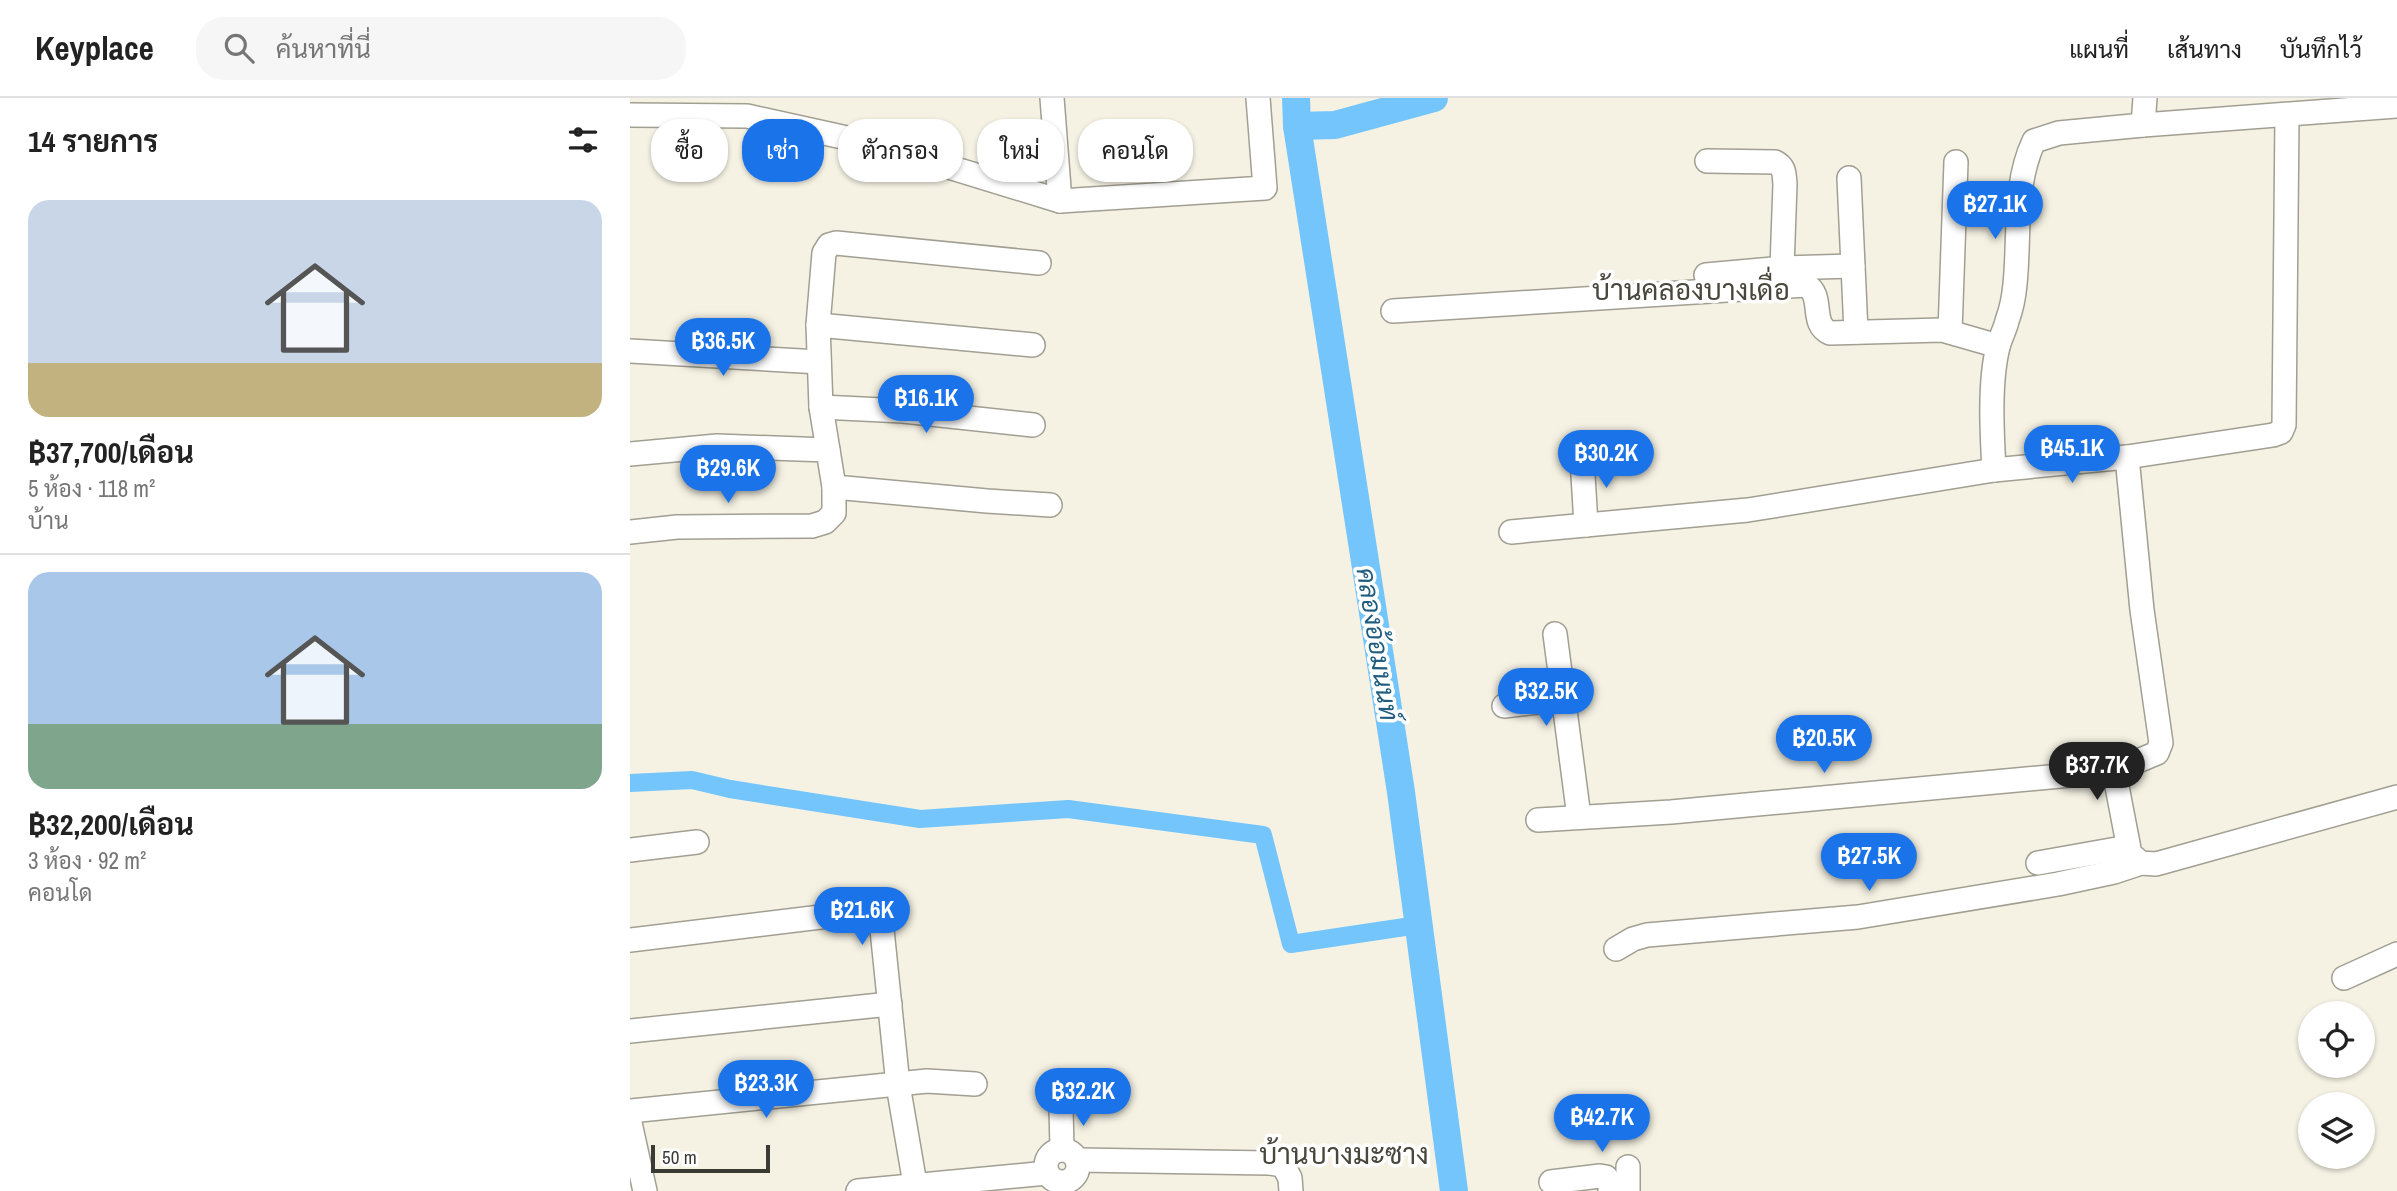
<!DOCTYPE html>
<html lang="th">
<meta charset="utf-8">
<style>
body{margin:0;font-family:"Archivo Narrow",Sarabun,sans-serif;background:#f6f6f6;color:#222;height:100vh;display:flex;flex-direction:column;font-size:26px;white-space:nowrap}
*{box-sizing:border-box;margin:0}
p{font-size:23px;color:#767676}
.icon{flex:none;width:38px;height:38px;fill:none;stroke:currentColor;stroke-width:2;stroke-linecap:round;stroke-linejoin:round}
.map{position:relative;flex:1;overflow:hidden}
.drawer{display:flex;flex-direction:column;background:#fff;width:630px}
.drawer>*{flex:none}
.guide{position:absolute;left:21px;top:21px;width:665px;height:63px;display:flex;gap:14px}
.buttons{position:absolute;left:1668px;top:903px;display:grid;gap:14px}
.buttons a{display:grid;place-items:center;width:77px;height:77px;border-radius:50%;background:#fff;box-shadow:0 2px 5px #0004;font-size:35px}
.scale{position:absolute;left:21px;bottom:18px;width:119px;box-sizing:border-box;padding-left:7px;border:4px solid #3b3a34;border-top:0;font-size:19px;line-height:24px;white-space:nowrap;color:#3b3a34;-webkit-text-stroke:5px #fff;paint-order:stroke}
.price{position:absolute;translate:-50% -60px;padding:0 16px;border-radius:24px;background:#1a73e8;color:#fff;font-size:23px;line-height:46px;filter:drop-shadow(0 2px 4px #0008)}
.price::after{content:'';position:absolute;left:50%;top:42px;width:21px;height:16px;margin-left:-10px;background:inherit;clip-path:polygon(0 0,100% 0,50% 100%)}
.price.active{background:#222;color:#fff}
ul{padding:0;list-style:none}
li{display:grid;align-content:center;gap:14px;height:371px;padding:0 28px}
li+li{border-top:2px solid #e0e0e0}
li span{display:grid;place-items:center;height:217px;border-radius:21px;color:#555}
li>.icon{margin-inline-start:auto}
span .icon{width:126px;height:126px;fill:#fffc;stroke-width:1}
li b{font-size:30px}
h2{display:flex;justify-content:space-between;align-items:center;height:84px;padding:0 28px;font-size:30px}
.tag{padding:0 24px;border-radius:28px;background:#fff;box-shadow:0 2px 5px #0004;font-size:24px;line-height:63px}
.tag.active{background:#1a73e8;color:#fff}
header{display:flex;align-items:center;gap:42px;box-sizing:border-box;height:98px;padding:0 35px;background:#fff;border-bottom:2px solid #e0e0e0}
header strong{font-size:33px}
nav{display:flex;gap:38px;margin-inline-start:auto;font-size:24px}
.search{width:490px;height:63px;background:#f6f6f6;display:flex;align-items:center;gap:18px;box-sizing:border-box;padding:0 24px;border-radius:28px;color:#767676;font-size:26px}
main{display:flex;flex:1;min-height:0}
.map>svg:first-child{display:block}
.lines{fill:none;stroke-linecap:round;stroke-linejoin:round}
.canal{stroke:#73c5fc;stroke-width:18}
.river{stroke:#73c5fc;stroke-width:28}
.minor-casing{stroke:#a19f92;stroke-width:26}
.minor{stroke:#fff;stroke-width:23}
.labels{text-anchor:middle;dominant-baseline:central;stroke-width:7;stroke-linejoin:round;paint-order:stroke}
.water-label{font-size:26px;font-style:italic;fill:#1f5c80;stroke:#fff}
.quarter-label{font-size:28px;fill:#49473c;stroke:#fff}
</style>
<header>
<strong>Keyplace</strong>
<div class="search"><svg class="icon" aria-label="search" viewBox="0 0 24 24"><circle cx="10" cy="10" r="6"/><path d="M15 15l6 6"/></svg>ค้นหาที่นี่</div>
<nav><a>แผนที่</a><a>เส้นทาง</a><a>บันทึกไว้</a></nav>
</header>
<main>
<section class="drawer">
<h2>14 รายการ<svg class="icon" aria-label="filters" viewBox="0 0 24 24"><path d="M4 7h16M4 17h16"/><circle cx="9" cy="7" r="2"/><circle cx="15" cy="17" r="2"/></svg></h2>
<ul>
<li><span style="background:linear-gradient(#c9d6e8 75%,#c2b280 0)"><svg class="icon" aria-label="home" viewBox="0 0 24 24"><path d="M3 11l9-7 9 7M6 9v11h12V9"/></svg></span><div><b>฿37,700/เดือน</b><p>5 ห้อง · 118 m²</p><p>บ้าน</p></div></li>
<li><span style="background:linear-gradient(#a9c7e8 70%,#7fa58c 0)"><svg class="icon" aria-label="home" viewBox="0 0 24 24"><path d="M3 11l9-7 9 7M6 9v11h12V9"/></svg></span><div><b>฿32,200/เดือน</b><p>3 ห้อง · 92 m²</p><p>คอนโด</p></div></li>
</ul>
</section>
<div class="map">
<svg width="1767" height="1093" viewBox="0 0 1767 1093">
<rect width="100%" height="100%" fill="#f5f2e4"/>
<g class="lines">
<!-- canal -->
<polyline class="canal" points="0,685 62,682 100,691 290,721 438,711 633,737 661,846 788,827"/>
<!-- river -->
<g class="river">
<polyline points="666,0 667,28 771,694 824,1093"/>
<polyline points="667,28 705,27 804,0"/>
</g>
<defs>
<g id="minor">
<polyline points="422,0 430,103"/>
<polyline points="0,17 117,18 244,46 430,103 635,90 628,0"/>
<polyline points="1513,27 1767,8"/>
<path d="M1077,63L1145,64C1155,69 1154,76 1155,86L1152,170"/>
<polyline points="1219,80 1226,234"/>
<polyline points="1076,177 1152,170 1223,168"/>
<path d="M763,213L1176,187C1195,198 1179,226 1200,235L1312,232L1368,248"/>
<polyline points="188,227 194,155 199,147 206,145 409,165"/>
<polyline points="1320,234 1326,64"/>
<polyline points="403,247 188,227 191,309 204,389 357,403 420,407"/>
<polyline points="0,253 189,264"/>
<polyline points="191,309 273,313 403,327"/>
<polyline points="0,356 87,348 198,352"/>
<polyline points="1497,359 1512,512 1531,645 1527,655 1484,673 1500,756 1511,765 1526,766 1767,699"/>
<polyline points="952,360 956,427"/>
<path d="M1364,372C1362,336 1359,284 1368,249C1370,240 1375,232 1377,223C1381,212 1384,198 1385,186C1390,139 1383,87 1404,43L1429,35L1513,27L1515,0"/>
<polyline points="0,434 47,429 182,428 195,424 204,415 204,389"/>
<polyline points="881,434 1118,412 1364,372 1497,359 1643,337 1651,334 1654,327 1657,18"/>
<polyline points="925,536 949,719"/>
<polyline points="874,608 934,601"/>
<polyline points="908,722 1041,714 1484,673"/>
<polyline points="0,752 67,744"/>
<polyline points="1408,765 1498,749"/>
<polyline points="0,842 240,813 251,822 268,987 285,1086"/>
<polyline points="986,851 1003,841 1017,837 1228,819 1428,786 1484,774 1511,765"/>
<polyline points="1714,880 1767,856"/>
<polyline points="0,933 260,906"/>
<polyline points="431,1008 432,1052"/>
<polyline points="0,1013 297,983 345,986"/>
<polyline points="0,1025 15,1093"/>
<circle cx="432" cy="1068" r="16"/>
<polyline points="447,1062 639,1065 653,1067 660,1080 661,1093"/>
<polyline points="921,1084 970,1078 976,1079 981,1088 980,1093"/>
<polyline points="228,1093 417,1075"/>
<polyline points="998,1093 998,1069"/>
</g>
</defs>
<!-- minor casing -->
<use href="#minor" class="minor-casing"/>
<!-- minor -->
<use href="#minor" class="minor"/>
</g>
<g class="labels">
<!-- water labels -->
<g class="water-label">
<text transform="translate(748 546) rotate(81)">คลองอ้อมนนท์</text>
</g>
<!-- quarter labels -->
<g class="quarter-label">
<text x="1061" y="192">บ้านคลองบางเดื่อ</text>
<text x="714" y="1056">บ้านบางมะซาง</text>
</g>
</g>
</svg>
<div class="buttons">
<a><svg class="icon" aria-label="locate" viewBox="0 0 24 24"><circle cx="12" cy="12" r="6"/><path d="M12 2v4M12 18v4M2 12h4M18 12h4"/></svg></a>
<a><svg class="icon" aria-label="layers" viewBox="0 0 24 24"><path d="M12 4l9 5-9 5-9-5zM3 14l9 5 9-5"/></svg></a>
</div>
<div class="scale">50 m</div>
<b class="price" style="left:1365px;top:143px">฿27.1K</b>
<b class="price" style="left:93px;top:280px">฿36.5K</b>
<b class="price" style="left:296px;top:337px">฿16.1K</b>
<b class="price" style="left:1442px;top:387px">฿45.1K</b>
<b class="price" style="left:976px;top:392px">฿30.2K</b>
<b class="price" style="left:98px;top:407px">฿29.6K</b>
<b class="price" style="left:916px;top:630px">฿32.5K</b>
<b class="price" style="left:1194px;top:677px">฿20.5K</b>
<b class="price active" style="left:1467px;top:704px">฿37.7K</b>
<b class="price" style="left:1239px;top:795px">฿27.5K</b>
<b class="price" style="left:232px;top:849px">฿21.6K</b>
<b class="price" style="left:136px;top:1022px">฿23.3K</b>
<b class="price" style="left:453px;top:1030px">฿32.2K</b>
<b class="price" style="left:972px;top:1056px">฿42.7K</b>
<div class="guide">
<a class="tag">ซื้อ</a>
<a class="tag active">เช่า</a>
<a class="tag">ตัวกรอง</a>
<a class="tag">ใหม่</a>
<a class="tag">คอนโด</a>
</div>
</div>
</main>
